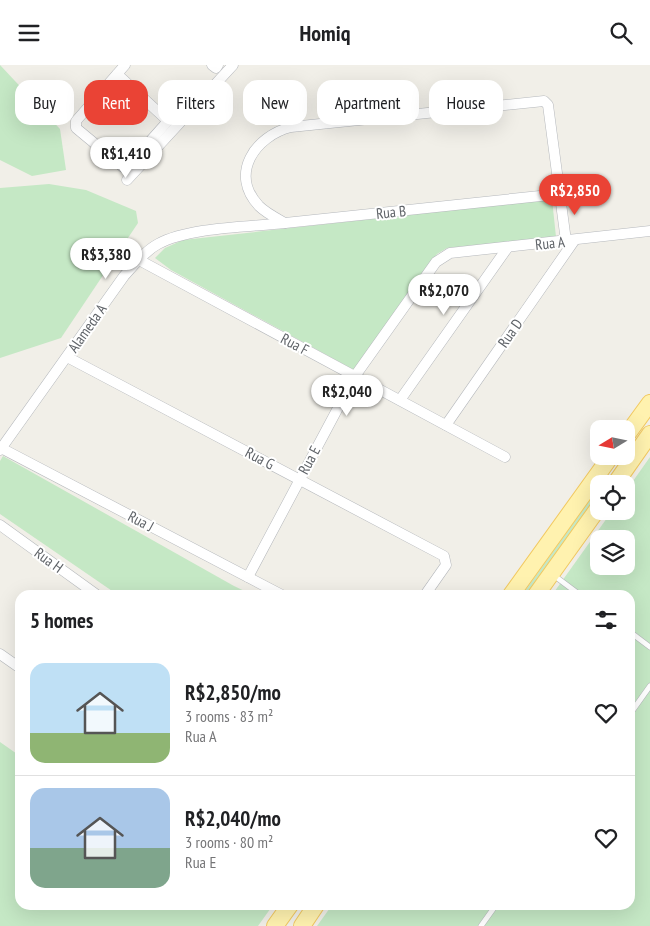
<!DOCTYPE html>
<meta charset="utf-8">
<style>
body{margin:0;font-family:"PT Sans Narrow",sans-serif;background:#f6f6f6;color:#202124;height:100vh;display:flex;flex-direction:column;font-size:19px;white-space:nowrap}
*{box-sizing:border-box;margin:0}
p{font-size:16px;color:#757577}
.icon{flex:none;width:28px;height:28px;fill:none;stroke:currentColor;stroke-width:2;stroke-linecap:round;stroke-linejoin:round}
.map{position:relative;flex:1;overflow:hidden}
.drawer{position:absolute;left:15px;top:525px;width:620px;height:320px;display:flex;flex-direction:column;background:#fff;border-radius:15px;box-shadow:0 5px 20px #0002}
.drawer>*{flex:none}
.banner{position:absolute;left:15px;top:15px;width:620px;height:45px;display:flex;gap:10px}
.needle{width:32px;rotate:260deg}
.controls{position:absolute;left:590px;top:355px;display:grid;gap:10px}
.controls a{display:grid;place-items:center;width:45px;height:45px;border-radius:10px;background:#fff;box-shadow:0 5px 20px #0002;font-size:25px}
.price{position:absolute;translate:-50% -42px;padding:0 11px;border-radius:18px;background:#fff;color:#222;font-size:16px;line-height:32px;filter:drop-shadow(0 1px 2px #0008)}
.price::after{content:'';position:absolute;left:50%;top:30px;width:15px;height:11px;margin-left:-8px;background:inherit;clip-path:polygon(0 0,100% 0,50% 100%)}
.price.active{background:#ea4335;color:#fff}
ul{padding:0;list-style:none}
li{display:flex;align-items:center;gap:15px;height:125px;padding:0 15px}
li+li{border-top:1px solid #e0e0e0}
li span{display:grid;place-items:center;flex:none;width:140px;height:100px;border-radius:15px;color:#555}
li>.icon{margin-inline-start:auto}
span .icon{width:60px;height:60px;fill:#fffc;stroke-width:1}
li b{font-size:21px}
h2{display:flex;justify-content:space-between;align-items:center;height:60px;padding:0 15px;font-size:21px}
.tag{padding:0 18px;border-radius:15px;background:#fff;box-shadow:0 5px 20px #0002;font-size:18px;line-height:45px}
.tag.active{background:#ea4335;color:#fff}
header{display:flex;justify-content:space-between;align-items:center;height:65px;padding:0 15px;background:#fff;font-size:22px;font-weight:600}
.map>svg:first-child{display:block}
.green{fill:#c5e8c5;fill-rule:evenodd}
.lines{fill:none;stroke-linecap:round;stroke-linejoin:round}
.service-casing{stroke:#b5b8bc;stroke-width:6}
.minor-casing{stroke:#b5b8bc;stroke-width:11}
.primary-casing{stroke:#f2c960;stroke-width:18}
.service{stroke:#fff;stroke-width:5}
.minor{stroke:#fff;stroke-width:10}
.primary{stroke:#fff2af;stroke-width:16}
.labels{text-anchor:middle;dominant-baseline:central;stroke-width:4;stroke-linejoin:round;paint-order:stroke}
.street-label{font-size:15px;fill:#5f6368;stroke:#fff}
</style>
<header><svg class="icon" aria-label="menu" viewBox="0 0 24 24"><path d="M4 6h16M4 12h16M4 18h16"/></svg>Homiq<svg class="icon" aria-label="search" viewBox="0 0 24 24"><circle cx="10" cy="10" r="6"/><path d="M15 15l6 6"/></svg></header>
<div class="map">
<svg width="650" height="861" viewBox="0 0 650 861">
<rect width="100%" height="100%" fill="#f1efe8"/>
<!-- green -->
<g class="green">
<polygon points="0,0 60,64 66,105 32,111 0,95"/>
<polygon points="49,119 86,125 136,146 138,158 61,273 0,293 0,123"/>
<polygon points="552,134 556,172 447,183 437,189 354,305 171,205 155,193 165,183 183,175"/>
<polygon points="3,391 234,521 253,530 118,530 0,449 0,396"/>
<path d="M650,392V861H317L332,840H630V530H552L612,446H626V426ZM599,474H626V501H599Z"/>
<polygon points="599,422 599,430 528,530 522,530"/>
<polygon points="0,677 20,691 20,840 273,840 258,861 0,861"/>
</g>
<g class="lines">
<defs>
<g id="service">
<polyline points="552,509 580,530"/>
<polyline points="630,567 650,582"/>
<polyline points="630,649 650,621"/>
<polyline points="481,861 496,840"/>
</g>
<g id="minor">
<polyline points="212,0 216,3 218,0"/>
<polyline points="117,9 168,56 129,100 123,102 76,63 76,56 125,0"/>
<polyline points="127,115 233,0"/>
<path d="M559,129L285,158C276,153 266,148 259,141C229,109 255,71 291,62L544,36L548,40L566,176"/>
<polyline points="139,195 505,392"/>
<polyline points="67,292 444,491 446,500 425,530"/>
<polyline points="400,335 508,182"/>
<polyline points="446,360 574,176"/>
<polyline points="1,383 282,530"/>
<path d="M0,385L124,211C134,200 145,186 158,179C189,162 249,162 285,158"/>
<polyline points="0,460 97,530"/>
<polyline points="248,512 355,311 436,197 450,188 650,166"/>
<polyline points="0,589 20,603"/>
</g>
<g id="primary">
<polyline points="626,371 650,338"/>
<polyline points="615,419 650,369"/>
<polyline points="511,530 611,391"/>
<polyline points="536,530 599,442"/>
<polyline points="275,861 290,840"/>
<polyline points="302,861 316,840"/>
</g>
</defs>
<!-- service casing -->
<use href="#service" class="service-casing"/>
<!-- minor casing -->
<use href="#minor" class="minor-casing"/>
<!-- primary casing -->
<use href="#primary" class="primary-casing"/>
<!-- service -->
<use href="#service" class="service"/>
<!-- minor -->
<use href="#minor" class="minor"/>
<!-- primary -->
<use href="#primary" class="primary"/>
</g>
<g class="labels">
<!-- street labels -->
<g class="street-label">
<text transform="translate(391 147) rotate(-6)">Rua B</text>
<text transform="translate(550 178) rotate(-6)">Rua A</text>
<text transform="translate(87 263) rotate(-55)">Alameda A</text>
<text transform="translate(510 268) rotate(-55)">Rua D</text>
<text transform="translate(295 279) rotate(28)">Rua F</text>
<text transform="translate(260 393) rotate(28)">Rua G</text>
<text transform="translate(309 395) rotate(-62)">Rua E</text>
<text transform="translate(141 456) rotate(28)">Rua J</text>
<text transform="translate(49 495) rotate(36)">Rua H</text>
</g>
</g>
</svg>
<div class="controls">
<a><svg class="needle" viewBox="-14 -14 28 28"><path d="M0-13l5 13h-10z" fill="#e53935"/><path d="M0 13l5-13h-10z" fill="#757577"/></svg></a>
<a><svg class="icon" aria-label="locate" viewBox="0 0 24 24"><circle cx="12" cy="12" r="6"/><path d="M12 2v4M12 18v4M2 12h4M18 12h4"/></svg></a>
<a><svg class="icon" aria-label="layers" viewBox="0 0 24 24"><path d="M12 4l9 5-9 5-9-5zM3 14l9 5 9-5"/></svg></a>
</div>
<b class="price" style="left:126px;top:114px">R$1,410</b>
<b class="price active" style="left:575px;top:151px">R$2,850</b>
<b class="price" style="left:106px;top:215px">R$3,380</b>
<b class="price" style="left:444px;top:251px">R$2,070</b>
<b class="price" style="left:347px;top:352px">R$2,040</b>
<div class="banner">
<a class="tag">Buy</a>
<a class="tag active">Rent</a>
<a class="tag">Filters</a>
<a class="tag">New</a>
<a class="tag">Apartment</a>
<a class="tag">House</a>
</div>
<section class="drawer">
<h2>5 homes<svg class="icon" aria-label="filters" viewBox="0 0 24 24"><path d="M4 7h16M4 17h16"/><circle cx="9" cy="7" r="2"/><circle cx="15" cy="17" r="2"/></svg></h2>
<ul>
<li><span style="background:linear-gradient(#bfe0f5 70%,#8fb573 0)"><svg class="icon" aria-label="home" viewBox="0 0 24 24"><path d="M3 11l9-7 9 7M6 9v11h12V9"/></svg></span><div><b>R$2,850/mo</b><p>3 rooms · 83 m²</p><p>Rua A</p></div><svg class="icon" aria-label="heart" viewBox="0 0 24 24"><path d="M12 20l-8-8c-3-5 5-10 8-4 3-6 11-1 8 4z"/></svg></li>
<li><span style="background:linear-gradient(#a9c7e8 60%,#7fa58c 0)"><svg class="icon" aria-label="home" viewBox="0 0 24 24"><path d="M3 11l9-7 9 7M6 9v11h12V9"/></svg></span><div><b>R$2,040/mo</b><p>3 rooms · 80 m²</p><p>Rua E</p></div><svg class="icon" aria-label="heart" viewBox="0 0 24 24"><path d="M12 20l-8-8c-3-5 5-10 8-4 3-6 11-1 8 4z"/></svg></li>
</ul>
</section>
</div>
